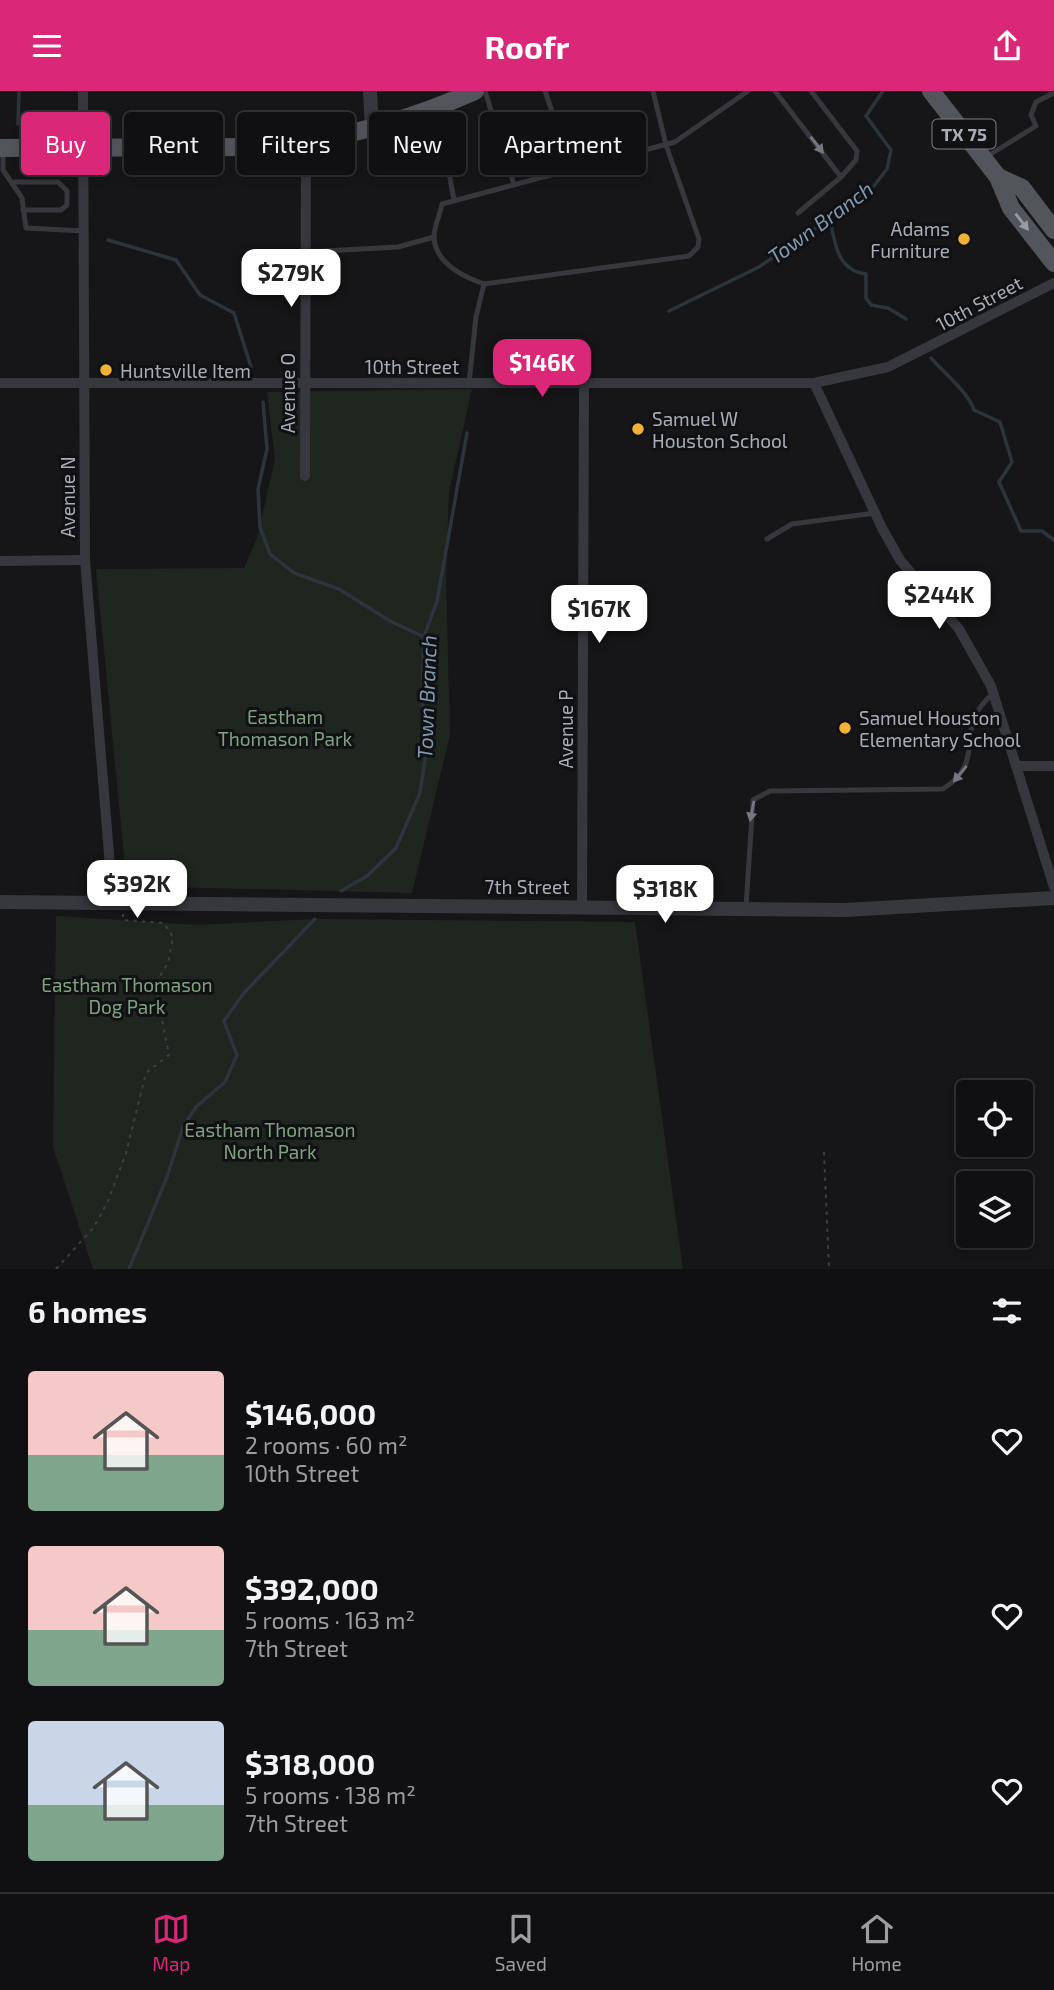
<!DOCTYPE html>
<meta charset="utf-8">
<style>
body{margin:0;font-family:"Exo 2",sans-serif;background:#1e1e20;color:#f1f3f6;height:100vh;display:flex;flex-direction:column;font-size:26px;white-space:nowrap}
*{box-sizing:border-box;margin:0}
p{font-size:23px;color:#9c9d9f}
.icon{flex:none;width:38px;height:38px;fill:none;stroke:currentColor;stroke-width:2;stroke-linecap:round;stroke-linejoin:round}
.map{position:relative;height:1178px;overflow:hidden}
.sheet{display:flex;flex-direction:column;background:#101012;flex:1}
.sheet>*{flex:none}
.guide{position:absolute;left:21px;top:21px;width:700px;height:63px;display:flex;gap:14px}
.controls{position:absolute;left:956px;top:989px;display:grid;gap:14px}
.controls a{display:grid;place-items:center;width:77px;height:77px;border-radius:7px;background:#101012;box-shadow:0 4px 10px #0003,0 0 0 2px #303032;font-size:35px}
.price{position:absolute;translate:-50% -60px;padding:0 16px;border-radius:14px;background:#fff;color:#222;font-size:23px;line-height:46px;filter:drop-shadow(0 2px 4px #0008)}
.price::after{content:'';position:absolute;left:50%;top:42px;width:21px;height:16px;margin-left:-10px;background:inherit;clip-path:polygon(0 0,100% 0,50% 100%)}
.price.on{background:#db2777;color:#fff}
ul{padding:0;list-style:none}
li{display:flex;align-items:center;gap:21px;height:175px;padding:0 28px}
li span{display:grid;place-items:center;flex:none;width:196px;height:140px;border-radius:7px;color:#555}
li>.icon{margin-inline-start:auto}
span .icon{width:84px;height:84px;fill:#fffc;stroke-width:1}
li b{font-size:30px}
h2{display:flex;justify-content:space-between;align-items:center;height:84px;padding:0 28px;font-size:30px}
.tag{padding:0 24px;border-radius:7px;background:#101012;box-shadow:0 4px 10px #0003,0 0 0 2px #303032;font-size:24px;line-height:63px}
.tag.on{background:#db2777;color:#fff}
header{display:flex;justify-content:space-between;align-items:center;height:91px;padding:0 28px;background:#db2777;color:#fff;font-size:32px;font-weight:700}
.tab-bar{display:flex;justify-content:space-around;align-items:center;height:98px;border-top:2px solid #303032;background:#101012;font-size:19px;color:#9c9d9f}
.tab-bar a{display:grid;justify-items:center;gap:4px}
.tab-bar .on{color:#db2777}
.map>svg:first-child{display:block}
.green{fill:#1e261f}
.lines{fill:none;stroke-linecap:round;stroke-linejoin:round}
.stream{stroke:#2c353c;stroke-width:3.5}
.path{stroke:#3d3f44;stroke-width:2;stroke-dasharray:3.5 5;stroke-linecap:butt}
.service{stroke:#37383d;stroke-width:5}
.minor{stroke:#37383d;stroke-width:10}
.tertiary{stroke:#37383d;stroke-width:14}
.primary{stroke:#53555c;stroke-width:18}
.oneway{fill:#757881}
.oneway2{fill:#979ba6}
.poi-dot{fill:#f2b134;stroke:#111113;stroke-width:2.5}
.labels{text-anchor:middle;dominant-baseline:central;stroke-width:6;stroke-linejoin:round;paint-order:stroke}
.shield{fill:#111113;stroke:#7b7e86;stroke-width:2}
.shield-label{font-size:18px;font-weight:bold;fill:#a8adb8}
.poi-label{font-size:19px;fill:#a8adb8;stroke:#111113;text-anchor:start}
.street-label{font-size:19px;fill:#a8adb8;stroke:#111113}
.park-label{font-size:19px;fill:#7fa381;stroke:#111113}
.water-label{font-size:21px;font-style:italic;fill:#7f9bb3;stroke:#111113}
</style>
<header><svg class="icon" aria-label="menu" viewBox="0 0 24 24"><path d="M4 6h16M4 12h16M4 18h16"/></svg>Roofr<svg class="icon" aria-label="share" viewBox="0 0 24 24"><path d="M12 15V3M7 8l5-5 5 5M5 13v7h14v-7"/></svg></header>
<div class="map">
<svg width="1054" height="1178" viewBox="0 0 1054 1178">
<rect width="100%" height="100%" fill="#161618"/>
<!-- green -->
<g class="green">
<polygon points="472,298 449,401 446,488 450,644 412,802 127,795 96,478 244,477 257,447 275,368 267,301"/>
<polygon points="56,825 197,834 315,828 635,831 683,1178 93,1178 53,1056"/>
</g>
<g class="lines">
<!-- stream -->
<g class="stream">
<polyline points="18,33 19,0"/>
<path d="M830,128C835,153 837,179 866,183V207L871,214L888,217L906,228"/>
<polyline points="108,149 176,169 200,204 234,222 251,276"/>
<polyline points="669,220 759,176 870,100 887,78 891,59 866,25 883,0"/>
<path d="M931,267C944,282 968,301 974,319L1000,331L1012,371L999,391L1021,440H1042L1054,449"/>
<polyline points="263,311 267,358 258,398 260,436 270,463 294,482 339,498 390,530 424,546"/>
<polyline points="341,800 367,785 396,757 420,702 427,655 422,605 424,546 437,510 467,342"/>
<polyline points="129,1178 167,1086 183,1036 196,1016 225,991 237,964 224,930 243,903 315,828"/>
</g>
<!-- path -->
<g class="path">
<polyline points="824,1061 829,1178"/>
<polyline points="56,1178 94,1136 108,1110 126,1062 146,982 169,964 155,893 168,872 173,846 164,832 123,829 123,823"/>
</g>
<!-- service -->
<g class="service">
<polyline points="485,0 514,94"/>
<polyline points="545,0 572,79"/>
<polyline points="775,0 841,86 856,69 857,60 811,0"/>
<polyline points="426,22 447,71 454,109"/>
<polyline points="3,61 3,79 22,107 26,137 84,140"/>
<polyline points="986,66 1036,35 1031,24 1036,11 1052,3"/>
<polyline points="13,91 58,91 67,100 67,114 61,119 23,119"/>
<polyline points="798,122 841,86"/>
<polyline points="306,161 398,156 434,146"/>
<path d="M484,193C464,186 435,172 434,146C434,136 440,123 442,113L675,51L748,0"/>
<polyline points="469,292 476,226 484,193 689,165 698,156 699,148 666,54 653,0"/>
<polyline points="767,448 792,433 875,422"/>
<path d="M746,816L753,709L770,700L943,698C990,668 950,637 994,602"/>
</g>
<!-- minor -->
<g class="minor">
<polyline points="83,0 85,469 113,812"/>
<polyline points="0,292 814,292 888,276 1054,192"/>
<polyline points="814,292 882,437 900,469 959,538 991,595 1054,796"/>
<polyline points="305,385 306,52"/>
<polyline points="0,470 85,469"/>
<polyline points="1016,675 1054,675"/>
<polyline points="582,815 584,292"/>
</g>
<!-- tertiary -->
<g class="tertiary">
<polyline points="370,0 372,39"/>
<polyline points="0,811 845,819 1054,807"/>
</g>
<!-- primary -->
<g class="primary">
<polyline points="931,0 998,86 1011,117 1054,172"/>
<path d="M0,57L269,56C342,48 408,30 475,0"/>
<polyline points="998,86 1022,97 1054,139"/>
</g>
</g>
<!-- one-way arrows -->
<defs><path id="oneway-solid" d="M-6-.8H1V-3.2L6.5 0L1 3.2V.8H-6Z" transform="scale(1.75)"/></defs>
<g class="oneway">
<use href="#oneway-solid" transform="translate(817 54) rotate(52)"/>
<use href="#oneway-solid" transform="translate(960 683) rotate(129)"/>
<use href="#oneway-solid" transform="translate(752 720) rotate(101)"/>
</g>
<use class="oneway2" href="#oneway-solid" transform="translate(1022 131) rotate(52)"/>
<!-- markers -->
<g class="poi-dot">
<circle cx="964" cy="148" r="7"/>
<circle cx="106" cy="279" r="7"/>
<circle cx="638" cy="338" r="7"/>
<circle cx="845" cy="637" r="7"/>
</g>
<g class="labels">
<!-- shield labels -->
<rect class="shield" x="932.5" y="28.5" width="63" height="29" rx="5"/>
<g class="shield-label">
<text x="964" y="43">TX 75</text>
</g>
<!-- poi labels -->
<g class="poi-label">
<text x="950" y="137" text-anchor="end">Adams<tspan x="950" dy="22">Furniture</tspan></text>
<text x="120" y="279">Huntsville Item</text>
<text x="652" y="327">Samuel W<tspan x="652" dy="22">Houston School</tspan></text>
<text x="859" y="626">Samuel Houston<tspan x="859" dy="22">Elementary School</tspan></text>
</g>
<!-- street labels -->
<g class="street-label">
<text transform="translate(979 212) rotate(-28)">10th Street</text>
<text x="412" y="275">10th Street</text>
<text transform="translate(287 302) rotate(-90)">Avenue O</text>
<text transform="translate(67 406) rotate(-90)">Avenue N</text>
<text transform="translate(565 638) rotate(-90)">Avenue P</text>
<text x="527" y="795">7th Street</text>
</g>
<!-- park labels -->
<g class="park-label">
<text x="285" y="625">Eastham<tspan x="285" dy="22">Thomason Park</tspan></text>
<text x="127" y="893">Eastham Thomason<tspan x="127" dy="22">Dog Park</tspan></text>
<text x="270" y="1038">Eastham Thomason<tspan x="270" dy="22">North Park</tspan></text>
</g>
<!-- water labels -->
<g class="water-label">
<text transform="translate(820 131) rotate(-36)">Town Branch</text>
<text transform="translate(426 606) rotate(-88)">Town Branch</text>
</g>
</g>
</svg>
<div class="controls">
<a><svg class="icon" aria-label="locate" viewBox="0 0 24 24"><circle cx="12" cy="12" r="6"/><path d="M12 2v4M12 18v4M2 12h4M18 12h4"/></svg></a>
<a><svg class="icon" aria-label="layers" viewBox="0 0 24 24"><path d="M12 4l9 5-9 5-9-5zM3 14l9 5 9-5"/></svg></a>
</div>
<b class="price" style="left:291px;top:218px">$279K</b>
<b class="price on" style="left:542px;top:308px">$146K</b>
<b class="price" style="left:939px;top:540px">$244K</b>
<b class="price" style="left:599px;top:554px">$167K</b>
<b class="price" style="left:137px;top:829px">$392K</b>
<b class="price" style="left:665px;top:834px">$318K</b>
<div class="guide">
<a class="tag on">Buy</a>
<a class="tag">Rent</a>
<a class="tag">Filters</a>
<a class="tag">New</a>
<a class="tag">Apartment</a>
</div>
</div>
<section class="sheet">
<h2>6 homes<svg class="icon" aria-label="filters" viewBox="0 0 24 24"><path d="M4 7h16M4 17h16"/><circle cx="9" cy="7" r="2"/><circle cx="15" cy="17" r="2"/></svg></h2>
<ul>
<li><span style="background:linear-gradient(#f6c9c9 60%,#7fa58c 0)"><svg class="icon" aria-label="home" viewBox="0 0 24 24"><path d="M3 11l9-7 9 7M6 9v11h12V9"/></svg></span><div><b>$146,000</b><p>2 rooms · 60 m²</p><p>10th Street</p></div><svg class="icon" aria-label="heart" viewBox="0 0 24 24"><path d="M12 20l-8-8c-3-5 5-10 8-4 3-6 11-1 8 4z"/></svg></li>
<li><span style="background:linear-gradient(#f6c9c9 60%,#7fa58c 0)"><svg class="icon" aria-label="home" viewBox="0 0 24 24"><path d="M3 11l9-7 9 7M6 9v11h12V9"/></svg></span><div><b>$392,000</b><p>5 rooms · 163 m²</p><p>7th Street</p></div><svg class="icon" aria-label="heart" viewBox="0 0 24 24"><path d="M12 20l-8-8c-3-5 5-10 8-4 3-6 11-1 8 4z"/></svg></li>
<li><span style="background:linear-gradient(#c9d6e8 60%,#7fa58c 0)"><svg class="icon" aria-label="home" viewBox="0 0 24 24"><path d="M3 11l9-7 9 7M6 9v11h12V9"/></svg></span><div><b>$318,000</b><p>5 rooms · 138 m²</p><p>7th Street</p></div><svg class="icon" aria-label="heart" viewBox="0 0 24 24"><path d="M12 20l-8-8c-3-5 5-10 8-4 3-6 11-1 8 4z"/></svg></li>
</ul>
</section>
<nav class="tab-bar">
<a class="on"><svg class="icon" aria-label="map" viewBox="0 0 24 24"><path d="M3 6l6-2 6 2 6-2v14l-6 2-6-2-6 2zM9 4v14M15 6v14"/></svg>Map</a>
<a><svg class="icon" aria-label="saved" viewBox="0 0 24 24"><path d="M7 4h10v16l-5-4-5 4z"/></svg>Saved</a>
<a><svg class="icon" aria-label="home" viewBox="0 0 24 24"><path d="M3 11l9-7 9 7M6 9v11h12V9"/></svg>Home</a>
</nav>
